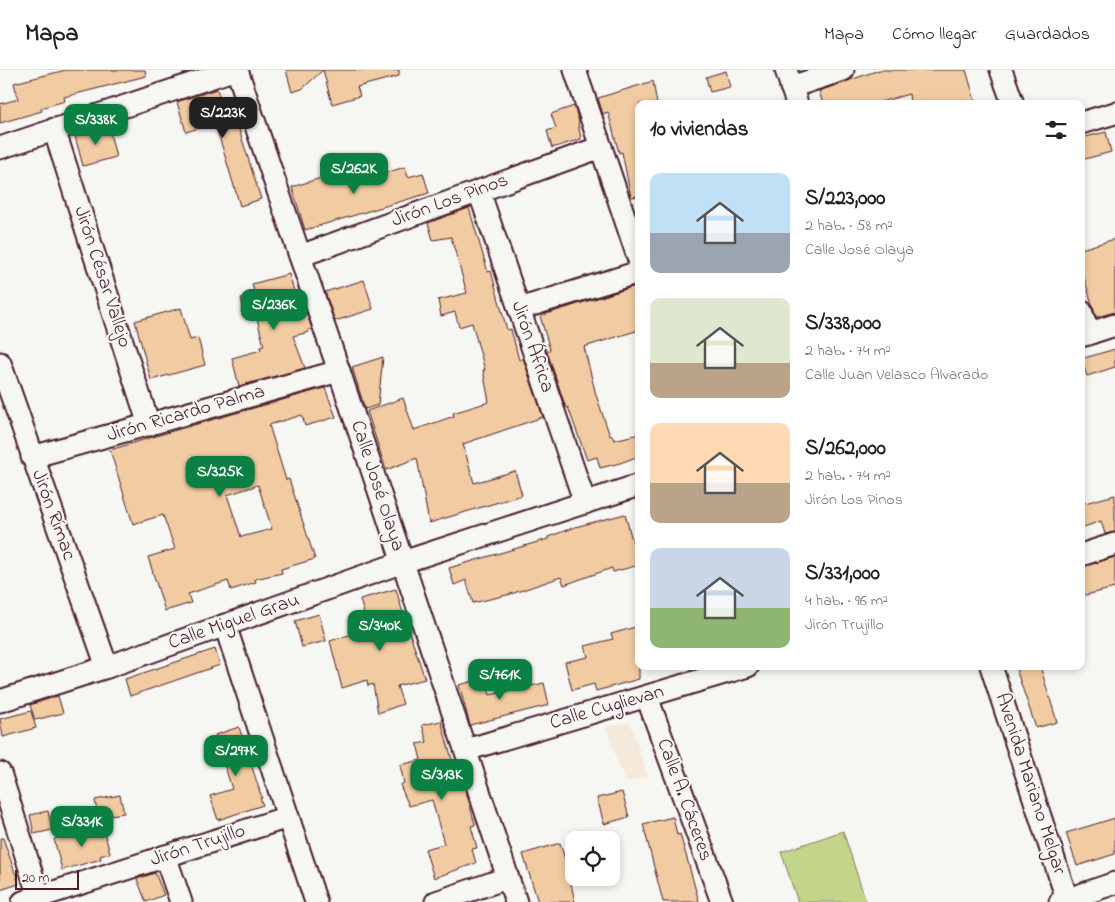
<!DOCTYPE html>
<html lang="es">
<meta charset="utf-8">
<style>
body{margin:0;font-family:"Indie Flower",sans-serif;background:#f6f6f6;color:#202124;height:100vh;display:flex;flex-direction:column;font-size:19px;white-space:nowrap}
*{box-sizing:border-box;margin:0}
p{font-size:16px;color:#757577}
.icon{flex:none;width:28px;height:28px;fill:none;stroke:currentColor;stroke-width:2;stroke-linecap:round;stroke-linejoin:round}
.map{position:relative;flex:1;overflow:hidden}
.details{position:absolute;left:635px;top:30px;width:450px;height:570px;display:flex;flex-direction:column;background:#fff;border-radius:10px;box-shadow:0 2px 8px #0003}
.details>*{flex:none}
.controls{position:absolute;left:565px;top:761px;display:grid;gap:10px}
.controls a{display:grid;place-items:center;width:55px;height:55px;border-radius:10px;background:#fff;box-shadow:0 2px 8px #0003;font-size:25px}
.scale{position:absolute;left:15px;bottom:12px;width:64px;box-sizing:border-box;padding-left:5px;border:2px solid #4a1f2b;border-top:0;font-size:14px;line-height:18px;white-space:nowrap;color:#4a1f2b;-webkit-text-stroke:4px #f6f6f2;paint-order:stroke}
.price{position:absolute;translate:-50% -42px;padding:0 11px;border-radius:10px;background:#0b8043;color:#fff;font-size:16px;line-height:32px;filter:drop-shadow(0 1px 2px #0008)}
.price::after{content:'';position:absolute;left:50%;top:30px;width:15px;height:11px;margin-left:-8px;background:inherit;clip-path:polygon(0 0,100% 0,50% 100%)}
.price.active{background:#222;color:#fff}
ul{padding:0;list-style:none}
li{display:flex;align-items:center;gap:15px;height:125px;padding:0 15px}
li span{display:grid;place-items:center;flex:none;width:140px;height:100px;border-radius:10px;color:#555}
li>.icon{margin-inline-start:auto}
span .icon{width:60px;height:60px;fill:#fffc;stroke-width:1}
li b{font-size:21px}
h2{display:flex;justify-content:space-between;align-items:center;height:60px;padding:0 15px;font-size:21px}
header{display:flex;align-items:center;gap:30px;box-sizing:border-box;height:70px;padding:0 25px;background:#fff;border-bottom:1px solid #e0e0e0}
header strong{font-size:24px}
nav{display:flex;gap:28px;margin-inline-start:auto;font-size:18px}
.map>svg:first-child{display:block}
.built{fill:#f4e9da}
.pitch{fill:#c2d58a;stroke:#867a5a}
.building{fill:#f1cba1;stroke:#4a1f2b;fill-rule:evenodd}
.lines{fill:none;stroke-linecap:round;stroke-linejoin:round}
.minor-casing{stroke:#4a1f2b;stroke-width:25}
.minor{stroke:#f6f6f2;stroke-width:21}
.labels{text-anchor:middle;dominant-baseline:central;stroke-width:4;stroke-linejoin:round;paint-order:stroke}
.street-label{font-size:20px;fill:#4a1f2b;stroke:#f6f6f2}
</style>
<header>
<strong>Mapa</strong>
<nav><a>Mapa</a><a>Cómo llegar</a><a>Guardados</a></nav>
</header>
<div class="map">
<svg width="1115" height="832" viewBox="0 0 1115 832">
<rect width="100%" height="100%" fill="#f6f6f2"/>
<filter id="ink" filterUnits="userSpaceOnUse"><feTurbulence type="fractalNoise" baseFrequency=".02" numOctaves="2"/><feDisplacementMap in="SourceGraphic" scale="10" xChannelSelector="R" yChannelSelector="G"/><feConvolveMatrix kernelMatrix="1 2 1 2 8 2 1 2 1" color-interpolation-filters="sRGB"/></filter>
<g filter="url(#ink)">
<!-- built -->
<polygon class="built" points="630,652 648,707 625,712 606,657"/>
<!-- pitch -->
<polygon class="pitch" points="843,761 866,832 798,832 781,782"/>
<!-- building -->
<g class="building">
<polygon points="66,0 145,0 146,6 64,27 65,31 41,38 42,41 0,53 0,34 18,29 14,13"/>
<polygon points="286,0 399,0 399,6 357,17 360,26 332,34 323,0 302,19 292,22"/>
<polygon points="879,0 966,0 976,34 910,34 909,24 873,34 823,34 819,21"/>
<polygon points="726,1 730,17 710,22 706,7"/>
<polygon points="653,11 657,34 639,34 639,126 631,127 622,82 619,83 608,42 603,44 598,28"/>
<polygon points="217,19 222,36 231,34 261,129 240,136 215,53 186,62 177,32"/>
<polygon points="574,36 579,52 578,53 581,69 552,78 547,61 556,58 551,44"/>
<polygon points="108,55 116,87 83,96 75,66"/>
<polygon points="1106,62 1111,82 1081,90 1081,68"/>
<polygon points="405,97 408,107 423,103 429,123 305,160 292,117 340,102 343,111 371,103 372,107"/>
<polygon points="469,138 488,202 491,201 507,260 511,259 519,290 523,288 543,347 463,374 474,413 515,401 522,425 429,453 417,388 386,400 367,341 403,328 414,360 454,346 453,343 489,332 483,300 485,300 472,253 459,257 455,242 441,246 438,230 467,223 451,167 433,170 428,153"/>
<polygon points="1115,169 1115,242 1096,247 1081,198 1081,179"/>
<polygon points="289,204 297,231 302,230 312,259 308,260 309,262 293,266 305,298 239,316 232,288 261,280 260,277 264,276 256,245 246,247 241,228 255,225 252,214"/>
<polygon points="364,210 373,239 335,251 325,222"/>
<polygon points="639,215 639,260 584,277 596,325 610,366 612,365 614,370 639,364 639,386 620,393 600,398 597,387 587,390 568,337 566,338 547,281 550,280 540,246"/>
<polygon points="181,238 190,270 198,268 205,295 151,310 135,251"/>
<polygon points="1115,279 1115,297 1087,306 1081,289"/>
<polygon points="383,287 378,335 365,339 352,297"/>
<path d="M325,318L336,347L305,356L302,345L269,355L286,410L289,409L315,489L281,499L282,503L255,509L256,512L231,520L228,511L188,524L191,533L165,541L148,487L175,479L163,445L133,454L110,380L176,360ZM258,415L272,459L241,467L227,425Z"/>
<polygon points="1115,425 1115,462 1105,464 1101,451 1081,458 1081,434"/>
<polygon points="625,444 639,495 613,502 612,498 564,515 561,507 511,524 473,533 466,510 454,515 449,498 548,469 548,467 575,457"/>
<polygon points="1115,487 1115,518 1081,526 1081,497"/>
<polygon points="396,519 408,561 409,561 425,609 397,616 403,634 378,643 373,614 368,616 367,610 342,618 330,571 368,559 360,529"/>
<polygon points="319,544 326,571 302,577 295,551"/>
<polygon points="639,556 639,609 596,621 594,614 572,620 565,592 588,587 585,576 613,569 611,564"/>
<polygon points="215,579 220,595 130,626 125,609"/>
<polygon points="1015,596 1040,596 1057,652 1036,658"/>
<polygon points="485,608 490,625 544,613 549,635 470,655 459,615"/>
<polygon points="58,626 63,643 35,650 30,635"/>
<polygon points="31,641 36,658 3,667 0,649"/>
<polygon points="441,651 457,707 461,706 469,732 475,755 471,756 477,778 472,779 476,793 434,808 425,779 444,774 432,730 409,736 400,715 404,713 400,695 421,690 417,674 427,672 422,655"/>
<polygon points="239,657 262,728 260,728 263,735 218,750 210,726 232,719 215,665"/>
<polygon points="622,722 629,747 604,754 597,728"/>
<polygon points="120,725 124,743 98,747 95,730"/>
<polygon points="48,741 52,760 34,764 30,745"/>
<polygon points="673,747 677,765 680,764 688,792 699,832 663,832 643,754"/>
<polygon points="1115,748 1115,784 1077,796 1066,763"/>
<polygon points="103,758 110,783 100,786 101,789 62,800 54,769"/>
<polygon points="0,768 3,768 19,814 0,820"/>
<polygon points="560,773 568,799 575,832 538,832 523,784"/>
<polygon points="155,803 164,825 146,832 137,809"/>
</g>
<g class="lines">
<defs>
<g id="minor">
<polyline points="237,0 339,301 516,832"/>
<polyline points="575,0 639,190"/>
<polyline points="786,0 797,34"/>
<polyline points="1001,0 1013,34"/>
<polyline points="791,17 843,0"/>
<polyline points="1081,53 1115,43"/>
<polyline points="54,59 149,355"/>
<polyline points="0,78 233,0"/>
<polyline points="479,121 585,433"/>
<polyline points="300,186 601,77"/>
<polyline points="519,239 639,202"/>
<polyline points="1081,241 1089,264"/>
<polyline points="1081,266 1115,255"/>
<polyline points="0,293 107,597"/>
<polyline points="32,387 339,301"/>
<polyline points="1081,485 1115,474"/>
<polyline points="225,555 316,832"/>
<polyline points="991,596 1068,832"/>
<polyline points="647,627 722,832"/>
<polyline points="0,631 107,597 403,492 639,415"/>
<polyline points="466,680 748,596"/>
<polyline points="0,703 39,827"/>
<polyline points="165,786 181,832"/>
<polyline points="23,832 288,747"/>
<polyline points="436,832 507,808"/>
<polyline points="1060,832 1115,813"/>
</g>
</defs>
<!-- minor casing -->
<use href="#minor" class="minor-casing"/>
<!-- minor -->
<use href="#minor" class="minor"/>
</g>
</g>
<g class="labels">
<!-- street labels -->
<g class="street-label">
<text transform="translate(450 131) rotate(-20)">Jirón Los Pinos</text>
<text transform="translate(102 207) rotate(72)">Jirón César Vallejo</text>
<text transform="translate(532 277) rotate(71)">Jirón África</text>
<text transform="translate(186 344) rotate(-16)">Jirón Ricardo Palma</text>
<text transform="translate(377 416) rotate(72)">Calle José Olaya</text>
<text transform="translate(53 445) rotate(70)">Jirón Rímac</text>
<text transform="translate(234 552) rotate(-19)">Calle Miguel Grau</text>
<text transform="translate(607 638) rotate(-16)">Calle Cuglievan</text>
<text transform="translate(1030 714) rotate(72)">Avenida Mariano Melgar</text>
<text transform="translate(684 730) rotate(70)">Calle A. Cáceres</text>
<text transform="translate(198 776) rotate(-18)">Jirón Trujillo</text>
</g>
</g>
</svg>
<div class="controls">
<a><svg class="icon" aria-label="locate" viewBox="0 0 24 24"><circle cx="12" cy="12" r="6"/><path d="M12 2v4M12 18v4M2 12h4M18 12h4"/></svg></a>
</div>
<div class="scale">20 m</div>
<b class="price active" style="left:223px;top:69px">S/223K</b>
<b class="price" style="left:96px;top:76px">S/338K</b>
<b class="price" style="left:354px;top:125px">S/262K</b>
<b class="price" style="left:274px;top:261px">S/236K</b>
<b class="price" style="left:220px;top:428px">S/325K</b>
<b class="price" style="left:380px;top:582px">S/340K</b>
<b class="price" style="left:500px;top:631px">S/761K</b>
<b class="price" style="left:236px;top:707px">S/297K</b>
<b class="price" style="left:442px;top:731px">S/313K</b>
<b class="price" style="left:82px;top:778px">S/331K</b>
<section class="details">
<h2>10 viviendas<svg class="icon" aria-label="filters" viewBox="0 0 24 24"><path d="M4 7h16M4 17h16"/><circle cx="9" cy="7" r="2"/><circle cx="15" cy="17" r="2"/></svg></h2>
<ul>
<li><span style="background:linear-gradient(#bfe0f5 60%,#9aa5b1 0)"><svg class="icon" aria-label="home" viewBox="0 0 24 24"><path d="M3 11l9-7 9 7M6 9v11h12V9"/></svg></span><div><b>S/223,000</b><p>2 hab. · 58 m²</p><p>Calle José Olaya</p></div></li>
<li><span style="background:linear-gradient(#dfe7d0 65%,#b9a48a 0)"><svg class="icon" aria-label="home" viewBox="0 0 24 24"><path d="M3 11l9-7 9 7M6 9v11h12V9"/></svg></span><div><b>S/338,000</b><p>2 hab. · 74 m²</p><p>Calle Juan Velasco Alvarado</p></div></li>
<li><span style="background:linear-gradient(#ffd9b3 60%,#b9a48a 0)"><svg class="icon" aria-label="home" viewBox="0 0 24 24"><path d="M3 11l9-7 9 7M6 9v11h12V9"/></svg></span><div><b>S/262,000</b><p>2 hab. · 74 m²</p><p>Jirón Los Pinos</p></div></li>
<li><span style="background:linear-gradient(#c9d6e8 60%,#8fb573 0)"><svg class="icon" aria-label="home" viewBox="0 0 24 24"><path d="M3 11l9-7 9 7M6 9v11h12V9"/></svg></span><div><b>S/331,000</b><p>4 hab. · 96 m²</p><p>Jirón Trujillo</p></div></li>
</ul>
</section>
</div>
